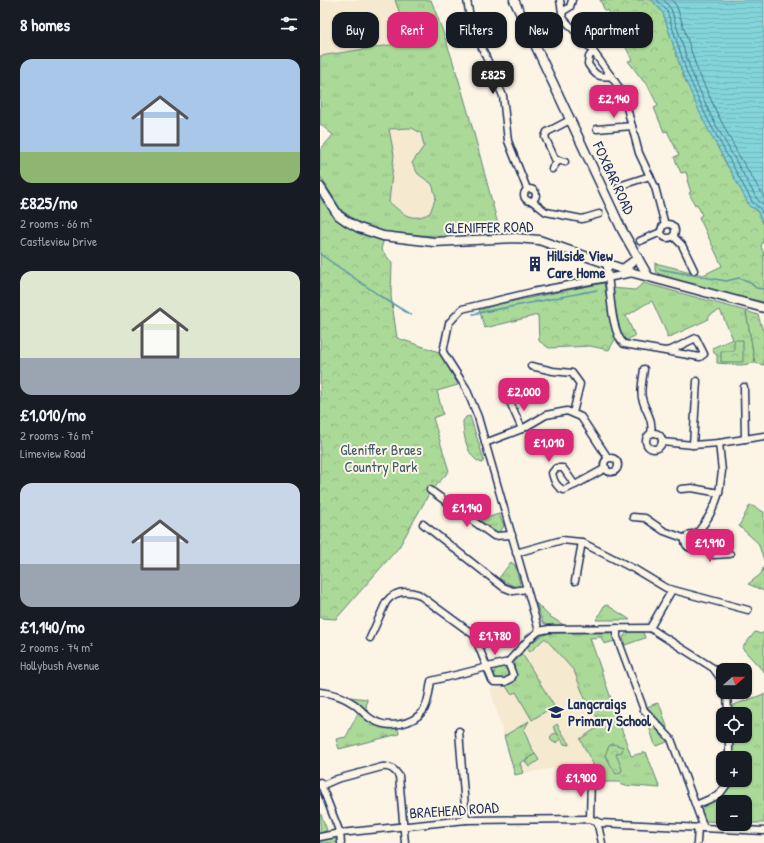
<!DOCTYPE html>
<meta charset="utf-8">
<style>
body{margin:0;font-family:"Patrick Hand",sans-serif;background:#20242c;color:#f1f3f6;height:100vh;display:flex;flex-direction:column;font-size:15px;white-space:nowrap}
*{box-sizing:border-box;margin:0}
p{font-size:13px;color:#9ea1a6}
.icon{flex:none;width:22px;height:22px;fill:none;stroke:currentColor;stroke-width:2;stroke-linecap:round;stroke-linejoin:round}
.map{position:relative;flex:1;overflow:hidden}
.panel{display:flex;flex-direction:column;background:#171b24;width:320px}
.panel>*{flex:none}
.guide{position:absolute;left:12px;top:12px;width:372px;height:36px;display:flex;gap:8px}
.needle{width:26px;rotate:69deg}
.controls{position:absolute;left:396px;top:663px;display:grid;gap:8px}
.controls a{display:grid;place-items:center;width:36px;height:36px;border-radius:8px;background:#171b24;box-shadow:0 1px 3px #0004;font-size:20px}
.price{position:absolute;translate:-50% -34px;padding:0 9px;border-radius:8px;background:#db2777;color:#fff;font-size:13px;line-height:26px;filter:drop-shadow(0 1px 2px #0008)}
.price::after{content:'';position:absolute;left:50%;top:24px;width:12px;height:9px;margin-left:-6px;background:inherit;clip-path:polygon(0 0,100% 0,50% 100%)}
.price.active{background:#222;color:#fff}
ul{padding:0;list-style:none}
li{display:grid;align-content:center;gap:8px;height:212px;padding:0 20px}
li span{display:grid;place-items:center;height:124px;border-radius:12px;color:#555}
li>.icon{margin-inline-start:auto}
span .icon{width:72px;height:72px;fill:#fffc;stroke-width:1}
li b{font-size:17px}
h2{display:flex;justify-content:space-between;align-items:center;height:48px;padding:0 20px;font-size:17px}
.pill{padding:0 14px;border-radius:12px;background:#171b24;box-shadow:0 1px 3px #0004;font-size:14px;line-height:36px}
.pill.active{background:#db2777;color:#fff}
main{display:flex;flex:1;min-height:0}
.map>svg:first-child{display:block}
.built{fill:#f5e9cf}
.grass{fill:url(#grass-tufts);stroke:#63847b;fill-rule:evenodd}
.forest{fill:url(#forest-crowns);stroke:#63847b}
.pitch{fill:#abd998;stroke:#63847b}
.water{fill:url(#water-rules);stroke:#5993a8}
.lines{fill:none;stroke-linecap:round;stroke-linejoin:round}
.shore{stroke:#457190;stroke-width:1}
.stream{stroke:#5993a8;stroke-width:1.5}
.street-casing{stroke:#1b2f5e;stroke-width:9}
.secondary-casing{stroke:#1b2f5e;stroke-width:11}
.street{stroke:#fcf5e5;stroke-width:6}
.secondary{stroke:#fcf5e5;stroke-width:8}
.labels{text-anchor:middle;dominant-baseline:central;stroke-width:4;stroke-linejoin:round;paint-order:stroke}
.street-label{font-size:15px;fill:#1b2f5e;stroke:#fcf5e5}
.poi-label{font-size:15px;font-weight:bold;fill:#1b2f5e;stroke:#fcf5e5;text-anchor:start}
.park-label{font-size:15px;fill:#3f5a6c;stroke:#fcf5e5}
</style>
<main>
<section class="panel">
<h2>8 homes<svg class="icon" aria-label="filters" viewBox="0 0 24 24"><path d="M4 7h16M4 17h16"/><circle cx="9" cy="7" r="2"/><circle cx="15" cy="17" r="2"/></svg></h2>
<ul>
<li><span style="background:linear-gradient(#a9c7e8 75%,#8fb573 0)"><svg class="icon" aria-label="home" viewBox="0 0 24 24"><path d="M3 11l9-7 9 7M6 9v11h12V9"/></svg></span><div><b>£825/mo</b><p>2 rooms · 66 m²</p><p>Castleview Drive</p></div></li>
<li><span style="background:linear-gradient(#dfe7d0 70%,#9aa5b1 0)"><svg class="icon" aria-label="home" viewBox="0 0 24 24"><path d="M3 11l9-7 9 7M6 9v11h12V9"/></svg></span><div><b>£1,010/mo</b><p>2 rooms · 76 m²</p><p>Limeview Road</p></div></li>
<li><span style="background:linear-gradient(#c9d6e8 65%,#9aa5b1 0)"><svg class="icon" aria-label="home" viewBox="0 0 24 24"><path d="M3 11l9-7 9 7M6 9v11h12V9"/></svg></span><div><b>£1,140/mo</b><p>2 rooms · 74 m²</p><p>Hollybush Avenue</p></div></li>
</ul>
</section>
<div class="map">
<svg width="444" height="843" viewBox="0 0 444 843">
<defs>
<pattern id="grass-tufts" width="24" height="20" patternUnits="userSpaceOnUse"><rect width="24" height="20" fill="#abd998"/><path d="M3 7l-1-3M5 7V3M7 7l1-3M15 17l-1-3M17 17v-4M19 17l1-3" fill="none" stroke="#93bb85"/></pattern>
<pattern id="forest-crowns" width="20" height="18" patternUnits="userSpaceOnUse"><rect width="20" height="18" fill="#abd998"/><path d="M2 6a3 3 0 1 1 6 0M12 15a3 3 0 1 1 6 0" fill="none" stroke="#93bb85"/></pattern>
<pattern id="water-rules" width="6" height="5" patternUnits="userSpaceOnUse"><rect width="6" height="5" fill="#83d5da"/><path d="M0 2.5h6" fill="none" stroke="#71b7be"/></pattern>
</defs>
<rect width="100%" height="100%" fill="#fcf5e5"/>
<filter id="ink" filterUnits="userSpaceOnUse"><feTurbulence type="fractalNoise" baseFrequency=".025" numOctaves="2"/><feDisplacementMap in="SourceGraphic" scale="8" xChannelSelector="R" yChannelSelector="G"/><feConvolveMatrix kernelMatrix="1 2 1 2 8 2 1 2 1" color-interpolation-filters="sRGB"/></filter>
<g filter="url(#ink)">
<!-- built -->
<g class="built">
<polygon points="0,0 75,0 90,42 0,56"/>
<polygon points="92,128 101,133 104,146 98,174 112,184 116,197 110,213 99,218 87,216 69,202 74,155 69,129"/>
<polygon points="268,633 311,756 326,752 340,788 301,785 300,782 244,782 240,767 195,775 170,688 178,688 192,684 196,676 194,666 196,660 212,642 225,634"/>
</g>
<!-- grass -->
<g class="grass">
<path d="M75,0H111C141,75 159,154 180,232L136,225L124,237L66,232L39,223L21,210L0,176V150L13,135L0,124V56L90,42ZM92,128L101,133L104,146L92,163L98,174L112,184L116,197L110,213C90,223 84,214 69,202L74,155L69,129Z"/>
<path d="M324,283L426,311L435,363L421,365L397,363V355L394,353L392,348L413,339L400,310L390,315L387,320L347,338V334L332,301C322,305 316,311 306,316L315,336L306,340L302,339L291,288L315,290Z"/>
<path d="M150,416L164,460L162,463C147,459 143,434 143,421L146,417Z"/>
<polygon points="430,505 444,512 444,560 438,543 419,526"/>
<polygon points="179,514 184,526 180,532 173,531 159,522 159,520"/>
<polygon points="191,562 195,565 200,584 197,588 179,578"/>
<polygon points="444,566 444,591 428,584 441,574"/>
<polygon points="216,603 229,616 244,625 227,625 223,623"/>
<polygon points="287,605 309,619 310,620 276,620 284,606"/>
<polygon points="307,632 323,632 325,638 305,645 303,637"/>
<polygon points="435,632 441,634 444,632 444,672 422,648"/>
<polygon points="229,633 288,633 292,635 295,641 284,644 281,637 270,638 311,756 326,752 340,788 301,785 300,782 274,782 274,778 278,774 260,739 283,724 268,706 254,671 225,638 210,652 206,648 219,637"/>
<polygon points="201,654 203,655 234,706 212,720 196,692 191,694 186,686 195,681 196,676 194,663"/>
<circle cx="181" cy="674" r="7"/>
<path d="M444,694V823H425V802H403V822L385,821L381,813C385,799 406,803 411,780H425V758H411V736H425V714H411V706Z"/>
<polygon points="30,697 47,699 46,709"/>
<polygon points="337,703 340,705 348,730 327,707"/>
<polygon points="38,713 55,725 78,729 79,734 19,749 16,739 26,737"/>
<polygon points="326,717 345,739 347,742 337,746 335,745"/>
<polygon points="209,721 204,730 209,743 215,754 200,763 203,773 195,775 184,736"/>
<polygon points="237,724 249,744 249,745 244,744 233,727"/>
<polygon points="13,837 19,843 0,843 0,840"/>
</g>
<!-- forest -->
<g class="forest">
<polygon points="280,0 332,0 343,13 363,75 405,162 436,209 444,225 444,238 441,246 444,254 444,302 398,292 341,275 335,271 335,263 383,275 402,266 379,217 382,215 377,204 375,205 369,193 371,192 367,180 368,179 366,172 361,173 354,157 359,155 347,131 344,132 334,108 338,106 326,82 324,82 308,61 312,60 288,10 285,11"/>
<polygon points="0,176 21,210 39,223 66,232 61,249 72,263 71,296 77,338 122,353 138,385 117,391 123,414 113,418 129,471 109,494 79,547 16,619 0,618"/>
<polygon points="284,283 290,316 296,338 289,350 270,346 229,348 219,341 218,315 165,328 159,310 179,304"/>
<polygon points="426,311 438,315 444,334 444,365 435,363"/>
<polygon points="414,340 423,340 423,362 401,362 401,351 414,351"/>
<polygon points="293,744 303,747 302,752 296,754 302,769 301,772 296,774 285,755 289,746"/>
<polygon points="215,754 219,760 209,767 205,761"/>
<polygon points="0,812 7,830 0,834"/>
</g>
<!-- pitch -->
<circle class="pitch" cx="235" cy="738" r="4.5"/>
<!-- water -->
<polygon class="water" points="332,0 444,0 444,225 436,209 430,207 383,120 363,75 343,13"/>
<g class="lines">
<!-- shore -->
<g class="shore">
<polyline points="337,0 347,11 367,73 387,118 433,203 439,207 444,216"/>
<polyline points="344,0 351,9 371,71 391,116 437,199 444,205"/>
<polyline points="352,0 357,7 377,69 397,113 418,154 444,197"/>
</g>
<!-- stream -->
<g class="stream">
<polyline points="0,254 60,296 91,315"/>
<polyline points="339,269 406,281 419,278 428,281 436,288 444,289"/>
<polyline points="153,314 277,290"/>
</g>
<defs>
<g id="street">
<polyline points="147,0 149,12 159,41 183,96 188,141 207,189"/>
<polyline points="240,0 243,18 273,51 298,86 306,104 319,153 335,187 345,225"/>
<polyline points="242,12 250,7 252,0"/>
<path d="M273,51L269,57L268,64C275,75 278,78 291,76"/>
<polyline points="277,129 312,126"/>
<polyline points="245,162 235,159 225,137 227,132 250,120"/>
<polyline points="232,169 238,161"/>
<polyline points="299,186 330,176"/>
<circle cx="210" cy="195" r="6"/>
<polyline points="212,201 226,212 262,219 279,214"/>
<circle cx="348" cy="231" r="7"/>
<polyline points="353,236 362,245 374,270"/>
<polyline points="320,241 341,232"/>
<path d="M286,262C291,283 289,330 304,344L380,357L384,354L376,338L351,350L345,351"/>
<polyline points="211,366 233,371 252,373 260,384 253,413"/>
<path d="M324,369C323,378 320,390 322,398C325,411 334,419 331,434"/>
<polyline points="424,387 425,439"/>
<polyline points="190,402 202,429"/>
<circle cx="334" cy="441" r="8"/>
<polyline points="342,442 373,445 399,443 444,436"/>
<polyline points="165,443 202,429 226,415 247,411 261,417 288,458"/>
<polyline points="373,445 377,381"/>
<circle cx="291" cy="465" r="7"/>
<path d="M255,485L244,490C236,487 234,481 232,473L236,468H243L255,485L286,468"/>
<polyline points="361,489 372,488 399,493 402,471 399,443"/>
<polyline points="110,490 174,536 192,535"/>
<polyline points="313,517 325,518 344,531 366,539"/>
<polyline points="103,524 183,587 193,591 207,589"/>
<circle cx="372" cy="541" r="7"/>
<path d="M375,536C386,522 394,510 399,493"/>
<polyline points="377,546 394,555 410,554"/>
<polyline points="196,553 242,540 261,542 316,570 346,588 428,610"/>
<polyline points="255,581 262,542"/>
<polyline points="297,628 297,637 324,710 351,739 384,828"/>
<polyline points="330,628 352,590"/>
<polyline points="219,631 158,417 146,388 123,352 129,323 142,309 212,292 313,273"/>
<path d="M50,638L66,602C74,591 85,590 98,594L154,635L172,680L174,682H185L191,679L193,675L188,662"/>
<path d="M0,692C12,693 24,697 34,704C41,709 45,716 53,720C68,729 92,725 103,711C109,703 109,691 111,681L188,662L209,639L219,631L229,629L330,628L393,668L403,682"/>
<polyline points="407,692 408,714"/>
<polyline points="139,731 146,820"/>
<polyline points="409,736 409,758"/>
<polyline points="0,782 20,833 21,843"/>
<path d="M1,786L17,779L62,767C71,766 75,770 79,776L85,843"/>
<polyline points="376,805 399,795 410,780"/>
<polyline points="270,819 271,778"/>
<polyline points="277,821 282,843"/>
<polyline points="0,837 20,833 146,820 270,819 281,823 444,831"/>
<polyline points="377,843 378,827"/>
</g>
<g id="secondary">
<polyline points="194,0 302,230 328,276"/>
<polyline points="0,187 18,215 28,222 39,228 63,236 114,242 196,238 219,240 314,273 444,308"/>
<polyline points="303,269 318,258"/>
</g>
</defs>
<!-- street casing -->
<use href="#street" class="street-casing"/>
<!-- secondary casing -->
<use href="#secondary" class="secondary-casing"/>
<!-- street -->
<use href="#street" class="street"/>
<!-- secondary -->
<use href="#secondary" class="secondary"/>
</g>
</g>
<!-- icons -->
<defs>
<symbol id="building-bare" viewBox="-9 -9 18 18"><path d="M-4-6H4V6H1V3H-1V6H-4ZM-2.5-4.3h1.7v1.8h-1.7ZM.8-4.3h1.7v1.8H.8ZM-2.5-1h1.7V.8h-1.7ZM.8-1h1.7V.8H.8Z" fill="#1b2f5e" stroke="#fcf5e5" stroke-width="2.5" paint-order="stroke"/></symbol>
<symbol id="school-bare" viewBox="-9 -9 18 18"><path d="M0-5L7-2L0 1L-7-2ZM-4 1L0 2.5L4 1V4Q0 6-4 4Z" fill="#1b2f5e" stroke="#fcf5e5" stroke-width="2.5" paint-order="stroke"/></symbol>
</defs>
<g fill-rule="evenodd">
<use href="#building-bare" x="204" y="253" width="22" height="22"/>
<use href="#school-bare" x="225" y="701" width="22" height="22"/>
</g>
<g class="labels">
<!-- street labels -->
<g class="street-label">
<text transform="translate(294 178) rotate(65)">FOXBAR ROAD</text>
<text transform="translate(169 227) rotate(-1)">GLENIFFER ROAD</text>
<text transform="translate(134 810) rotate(-4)">BRAEHEAD ROAD</text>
</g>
<!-- poi labels -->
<g class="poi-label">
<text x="227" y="255">Hillside View<tspan x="227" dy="17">Care Home</tspan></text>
<text x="248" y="703">Langcraigs<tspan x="248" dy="17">Primary School</tspan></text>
</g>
<!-- park labels -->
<g class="park-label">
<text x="61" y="449">Gleniffer Braes<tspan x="61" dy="17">Country Park</tspan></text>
</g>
</g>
</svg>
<div class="controls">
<a><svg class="needle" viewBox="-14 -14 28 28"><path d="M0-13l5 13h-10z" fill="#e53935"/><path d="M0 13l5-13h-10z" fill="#9ea1a6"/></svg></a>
<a><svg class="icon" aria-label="locate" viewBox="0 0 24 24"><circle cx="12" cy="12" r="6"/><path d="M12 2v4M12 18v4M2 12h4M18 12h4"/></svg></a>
<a>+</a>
<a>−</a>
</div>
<b class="price active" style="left:173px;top:95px">£825</b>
<b class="price" style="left:294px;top:119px">£2,140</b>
<b class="price" style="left:204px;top:412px">£2,000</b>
<b class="price" style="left:229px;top:463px">£1,010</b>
<b class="price" style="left:147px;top:528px">£1,140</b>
<b class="price" style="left:390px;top:563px">£1,910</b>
<b class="price" style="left:175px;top:656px">£1,780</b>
<b class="price" style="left:261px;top:798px">£1,900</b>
<div class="guide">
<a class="pill">Buy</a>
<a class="pill active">Rent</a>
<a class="pill">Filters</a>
<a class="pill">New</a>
<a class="pill">Apartment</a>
</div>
</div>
</main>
